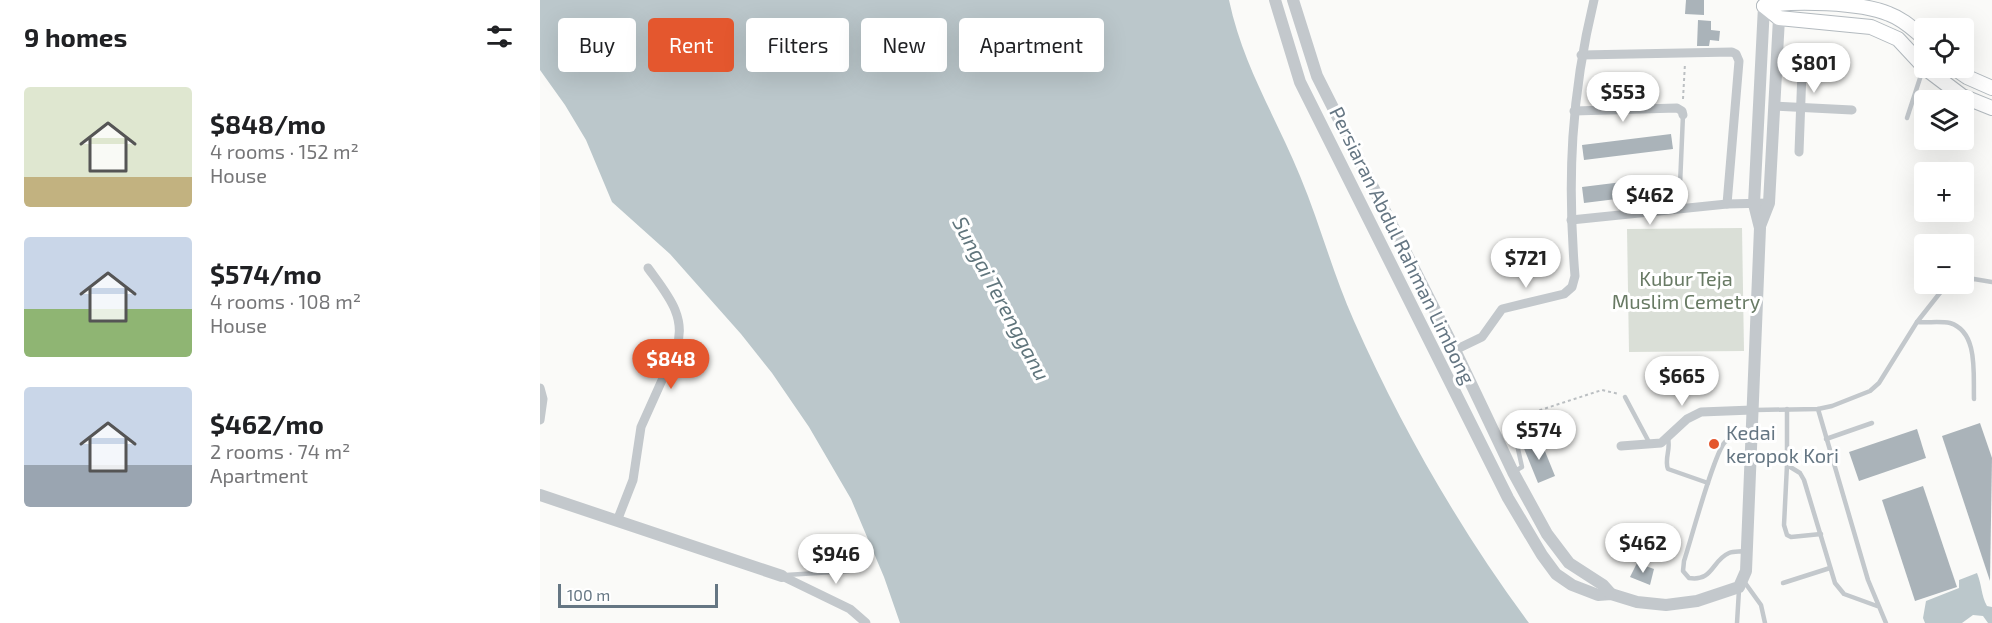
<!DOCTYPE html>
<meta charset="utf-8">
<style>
body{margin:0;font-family:"Exo 2",sans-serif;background:#f6f6f6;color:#202124;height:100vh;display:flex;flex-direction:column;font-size:22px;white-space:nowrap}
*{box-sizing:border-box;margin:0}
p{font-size:20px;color:#757577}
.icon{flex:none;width:33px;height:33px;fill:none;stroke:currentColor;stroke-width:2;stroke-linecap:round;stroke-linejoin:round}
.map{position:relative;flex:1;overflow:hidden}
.sheet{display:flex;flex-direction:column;background:#fff;width:540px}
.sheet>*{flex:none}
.hud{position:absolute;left:18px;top:18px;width:570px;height:54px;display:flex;gap:12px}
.fabs{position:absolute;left:1374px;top:18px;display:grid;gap:12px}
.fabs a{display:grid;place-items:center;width:60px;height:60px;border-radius:6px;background:#fff;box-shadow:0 6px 24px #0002;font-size:30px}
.scale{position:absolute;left:18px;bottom:15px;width:160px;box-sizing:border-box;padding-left:6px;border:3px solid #657683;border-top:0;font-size:16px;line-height:21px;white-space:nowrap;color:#657683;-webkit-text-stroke:4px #fff;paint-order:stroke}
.price{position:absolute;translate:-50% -51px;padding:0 14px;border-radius:21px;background:#fff;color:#222;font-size:20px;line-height:39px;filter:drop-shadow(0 2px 3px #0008)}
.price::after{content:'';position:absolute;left:50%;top:36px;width:18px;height:14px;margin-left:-9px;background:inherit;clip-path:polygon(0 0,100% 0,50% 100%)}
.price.current{background:#e4572e;color:#fff}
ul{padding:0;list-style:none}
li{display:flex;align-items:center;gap:18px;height:150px;padding:0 24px}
li span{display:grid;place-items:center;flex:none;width:168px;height:120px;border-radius:6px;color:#555}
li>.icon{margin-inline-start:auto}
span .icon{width:72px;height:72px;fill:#fffc;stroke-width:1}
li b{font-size:26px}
h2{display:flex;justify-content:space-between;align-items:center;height:72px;padding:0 24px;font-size:26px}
.pill{padding:0 21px;border-radius:6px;background:#fff;box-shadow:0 6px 24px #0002;font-size:21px;line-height:54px}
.pill.current{background:#e4572e;color:#fff}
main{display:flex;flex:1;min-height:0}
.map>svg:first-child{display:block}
.green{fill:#dadfd7}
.water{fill:#bbc7cb}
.building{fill:#aab3b9}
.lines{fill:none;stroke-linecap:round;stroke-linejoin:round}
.secondary-casing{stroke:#b3babf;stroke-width:16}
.path{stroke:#bbbfc2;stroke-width:2;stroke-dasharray:3 3;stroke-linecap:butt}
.service{stroke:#c3c8cc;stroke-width:4.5}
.minor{stroke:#c3c8cc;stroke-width:9}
.tertiary{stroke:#c3c8cc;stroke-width:12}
.secondary{stroke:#fff;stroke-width:14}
.poi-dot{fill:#e4572e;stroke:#fff;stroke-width:2}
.labels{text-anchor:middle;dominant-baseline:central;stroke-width:6;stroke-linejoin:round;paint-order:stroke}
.street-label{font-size:20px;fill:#657683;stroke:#fff}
.park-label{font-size:20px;fill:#687a64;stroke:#fff}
.poi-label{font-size:20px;fill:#657683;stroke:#fff;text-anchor:start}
.water-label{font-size:21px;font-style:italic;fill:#60757c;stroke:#fff}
</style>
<main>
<section class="sheet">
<h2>9 homes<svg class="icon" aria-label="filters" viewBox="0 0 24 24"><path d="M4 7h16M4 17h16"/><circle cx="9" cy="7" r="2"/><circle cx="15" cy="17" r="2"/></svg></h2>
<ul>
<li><span style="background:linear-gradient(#dfe7d0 75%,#c2b280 0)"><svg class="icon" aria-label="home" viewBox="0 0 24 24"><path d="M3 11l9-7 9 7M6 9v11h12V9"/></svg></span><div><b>$848/mo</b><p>4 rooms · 152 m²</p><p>House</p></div></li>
<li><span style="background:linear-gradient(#c9d6e8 60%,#8fb573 0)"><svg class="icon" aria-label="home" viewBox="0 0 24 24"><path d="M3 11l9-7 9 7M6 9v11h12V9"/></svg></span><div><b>$574/mo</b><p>4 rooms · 108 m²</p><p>House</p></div></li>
<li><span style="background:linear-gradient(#c9d6e8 65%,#9aa5b1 0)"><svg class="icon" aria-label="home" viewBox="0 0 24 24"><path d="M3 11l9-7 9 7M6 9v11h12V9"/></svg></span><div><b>$462/mo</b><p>2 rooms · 74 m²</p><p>Apartment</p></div></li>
</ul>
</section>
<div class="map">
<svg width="1452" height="623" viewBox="0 0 1452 623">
<rect width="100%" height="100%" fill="#fafaf8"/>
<!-- green -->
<polygon class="green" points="1202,228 1204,351 1089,352 1087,229"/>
<!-- water -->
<g class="water">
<path d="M0,0H689C703,66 735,115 760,176C780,224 793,274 814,321C861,427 920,530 989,623H360L344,577L311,499L269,427L232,373L201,334L130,254L72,202L46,140L25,105L0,70Z"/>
<path d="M1437,573C1442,585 1441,595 1447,606L1452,607V623H1448L1443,616L1433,615L1422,623H1385L1383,618L1386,601L1419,588V580Z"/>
</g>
<!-- building -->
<g class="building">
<polygon points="1146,0 1164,0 1164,15 1145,14"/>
<polygon points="1158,20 1171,21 1171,30 1180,31 1179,41 1170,40 1169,46 1157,46"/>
<polygon points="1131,134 1133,149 1044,160 1042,145"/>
<polygon points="1131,176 1133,192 1044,203 1042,187"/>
<polygon points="1440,423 1452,458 1450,581 1402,436"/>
<polygon points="1377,429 1386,458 1319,481 1309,452"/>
<polygon points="1000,439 1015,476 998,483 983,446"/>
<polygon points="1383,486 1417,587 1375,601 1342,500"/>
<polygon points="1097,563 1114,569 1110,585 1090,577"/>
</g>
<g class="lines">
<defs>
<g id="secondary">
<polyline points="1224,6 1239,18 1331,27 1358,39 1384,67"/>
<path d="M1224,6C1253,0 1321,2 1349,14C1363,19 1373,29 1384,38"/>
<polyline points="1385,68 1422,96 1452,108"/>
<polyline points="1414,68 1427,77 1452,88"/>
</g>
</defs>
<!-- secondary casing -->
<use href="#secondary" class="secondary-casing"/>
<!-- path -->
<g class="path">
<polyline points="1143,99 1145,63"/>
<polyline points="988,414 1062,390 1079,394"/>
</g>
<!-- service -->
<g class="service">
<polyline points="1367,118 1383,69"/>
<polyline points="1139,208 1143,115"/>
<polyline points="1424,281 1434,279 1452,282"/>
<path d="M1377,322C1387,323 1400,321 1410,323C1439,332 1433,375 1434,399"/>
<polyline points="1085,397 1110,444"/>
<polyline points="1247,409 1247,465 1260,473 1264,480 1295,583 1304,594 1337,606"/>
<polyline points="1278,409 1328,580 1346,623"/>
<polyline points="1215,410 1278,409 1292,406 1330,391 1339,383 1377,322 1403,289 1413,284"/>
<path d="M1128,439C1131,449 1124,459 1128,469L1168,483"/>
<polyline points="1286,439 1332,423"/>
<polyline points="1247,465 1244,525 1247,535 1251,537 1281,534"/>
<polyline points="975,471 982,467 974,431 980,417"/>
<path d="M1204,551C1200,552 1194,551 1189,553C1172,560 1173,582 1149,578L1143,571L1144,561C1151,540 1174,453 1185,442C1192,436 1203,434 1211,431"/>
<polyline points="246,575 309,571"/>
<polyline points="1203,580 1221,605 1225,623"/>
<polyline points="1243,583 1290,568"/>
<polyline points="1197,623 1199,590"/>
</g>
<!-- minor -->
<g class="minor">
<polyline points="1041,55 1192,52 1196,54 1199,61 1187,204"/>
<polyline points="1234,106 1312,110"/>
<polyline points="1034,111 1137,108 1142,111 1143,115"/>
<polyline points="1259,152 1262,71"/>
<polyline points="1031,220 1187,204 1229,203"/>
<path d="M915,350L942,337L962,309L1024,294L1032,287L1035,276C1027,179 1031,95 1054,0"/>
<polyline points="0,388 3,399 0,420"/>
<polyline points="1081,446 1121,443 1147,419 1161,412 1212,410"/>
<path d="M77,521L93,480L101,427L136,349C148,317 126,293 108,268"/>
<polyline points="242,576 310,609 326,623"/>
</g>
<!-- tertiary -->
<g class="tertiary">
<polyline points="735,0 760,82 968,498 1002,555 1016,574 1032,585 1058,595 1071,594 1097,602 1126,605 1157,601 1199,587 1206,571 1220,228 1214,204 1224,6"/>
<polyline points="753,0 777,76 915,350 973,472 1007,534 1029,563 1063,585 1071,594"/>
<polyline points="1220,226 1229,203 1239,18"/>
<polyline points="0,495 242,576"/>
</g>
<!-- secondary -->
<use href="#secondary" class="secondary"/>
</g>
<!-- markers -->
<circle class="poi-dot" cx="1174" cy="444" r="6"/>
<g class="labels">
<!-- street labels -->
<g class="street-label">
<text transform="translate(863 245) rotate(64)">Persiaran Abdul Rahman Limbong</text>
</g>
<!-- park labels -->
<g class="park-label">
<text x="1146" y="278">Kubur Teja<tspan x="1146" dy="23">Muslim Cemetry</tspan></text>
</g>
<!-- poi labels -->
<g class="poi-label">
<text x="1186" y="432">Kedai<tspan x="1186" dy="23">keropok Kori</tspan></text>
</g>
<!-- water labels -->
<g class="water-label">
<text transform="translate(462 298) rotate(62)">Sungai Terengganu</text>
</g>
</g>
</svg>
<div class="fabs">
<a><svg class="icon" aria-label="locate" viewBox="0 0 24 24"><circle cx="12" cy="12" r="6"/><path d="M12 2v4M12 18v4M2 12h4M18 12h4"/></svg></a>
<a><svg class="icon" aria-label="layers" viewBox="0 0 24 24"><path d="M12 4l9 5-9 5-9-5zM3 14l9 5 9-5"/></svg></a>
<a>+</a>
<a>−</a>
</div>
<div class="scale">100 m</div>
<b class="price" style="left:1274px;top:94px">$801</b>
<b class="price" style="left:1083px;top:123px">$553</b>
<b class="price" style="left:1110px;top:226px">$462</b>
<b class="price" style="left:986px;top:289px">$721</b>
<b class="price current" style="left:131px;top:390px">$848</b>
<b class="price" style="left:1142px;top:407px">$665</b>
<b class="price" style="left:999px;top:461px">$574</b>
<b class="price" style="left:1103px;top:574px">$462</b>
<b class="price" style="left:296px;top:585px">$946</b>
<div class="hud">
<a class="pill">Buy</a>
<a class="pill current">Rent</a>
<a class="pill">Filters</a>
<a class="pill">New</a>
<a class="pill">Apartment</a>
</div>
</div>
</main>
